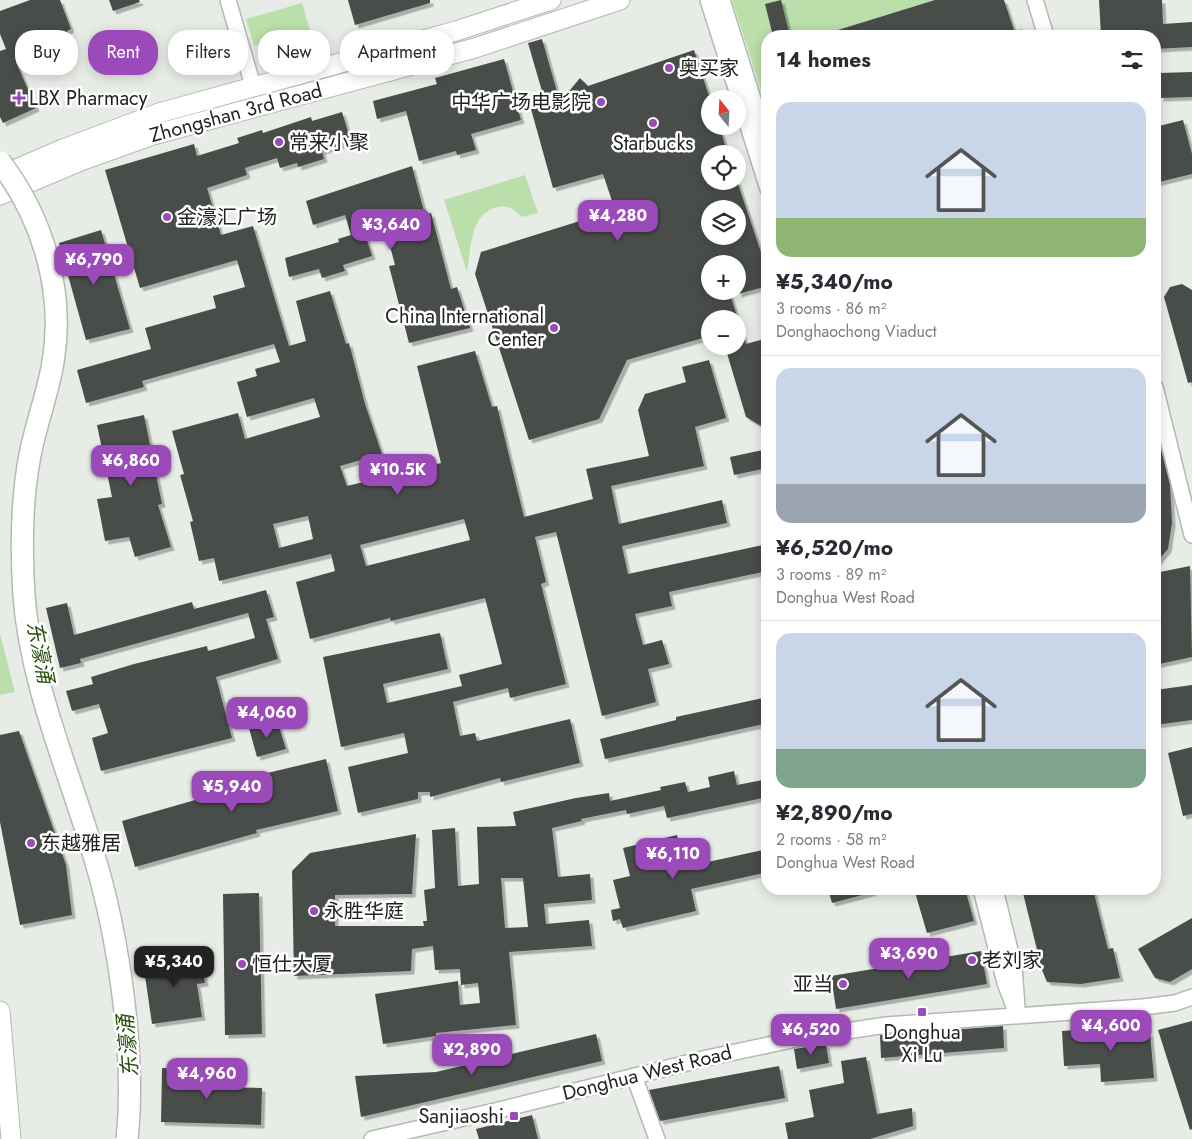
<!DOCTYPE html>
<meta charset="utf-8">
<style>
body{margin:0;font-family:Jost,"Noto Sans SC",sans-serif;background:#f7f7f7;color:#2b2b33;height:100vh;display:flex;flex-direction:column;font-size:19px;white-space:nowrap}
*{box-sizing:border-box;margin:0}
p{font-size:16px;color:#7c7c81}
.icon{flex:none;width:28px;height:28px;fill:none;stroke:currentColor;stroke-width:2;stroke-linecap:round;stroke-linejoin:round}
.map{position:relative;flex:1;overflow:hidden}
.sheet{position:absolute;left:761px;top:30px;width:400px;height:865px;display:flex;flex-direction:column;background:#fff;border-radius:20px;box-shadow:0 2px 12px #0003}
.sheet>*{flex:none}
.hud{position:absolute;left:15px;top:30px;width:475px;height:45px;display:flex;gap:10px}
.needle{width:32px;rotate:342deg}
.buttons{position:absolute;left:701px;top:90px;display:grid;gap:10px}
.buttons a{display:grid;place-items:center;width:45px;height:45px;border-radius:50%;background:#fff;box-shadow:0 2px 12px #0003;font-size:25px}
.price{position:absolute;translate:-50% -42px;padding:0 11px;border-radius:10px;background:#9b4ab9;color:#fff;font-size:16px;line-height:32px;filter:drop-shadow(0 1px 2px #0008)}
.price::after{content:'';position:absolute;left:50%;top:30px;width:15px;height:11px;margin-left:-8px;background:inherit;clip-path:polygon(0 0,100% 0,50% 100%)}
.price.selected{background:#222;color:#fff}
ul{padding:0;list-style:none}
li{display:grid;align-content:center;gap:10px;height:265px;padding:0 15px}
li+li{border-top:1px solid #e1e1e2}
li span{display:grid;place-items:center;height:155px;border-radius:15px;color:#555}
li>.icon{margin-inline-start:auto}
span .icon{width:90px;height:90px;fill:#fffc;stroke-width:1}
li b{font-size:21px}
h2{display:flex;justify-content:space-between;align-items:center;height:60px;padding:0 15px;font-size:21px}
.chip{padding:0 18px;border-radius:20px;background:#fff;box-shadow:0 2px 12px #0003;font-size:18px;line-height:45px}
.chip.selected{background:#9b4ab9;color:#fff}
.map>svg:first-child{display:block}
.green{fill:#bbdfab}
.building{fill:#4a4d48;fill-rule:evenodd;filter:url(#shadow)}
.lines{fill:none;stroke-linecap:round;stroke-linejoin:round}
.minor-casing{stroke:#b5b9b3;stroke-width:18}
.major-casing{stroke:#b5b9b3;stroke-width:21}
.minor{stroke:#fff;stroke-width:15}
.major{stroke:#fff;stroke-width:19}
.highway-bridge-casing{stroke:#b5b9b3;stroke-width:24;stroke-linecap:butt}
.highway-bridge{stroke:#fff;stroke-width:21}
.poi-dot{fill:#9b4ab9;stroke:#fff;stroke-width:2}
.labels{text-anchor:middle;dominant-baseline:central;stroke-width:5;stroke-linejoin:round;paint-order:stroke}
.poi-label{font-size:20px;fill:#212321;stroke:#fff;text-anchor:start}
.street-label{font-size:20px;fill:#212321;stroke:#fff}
.water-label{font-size:21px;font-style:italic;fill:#2a5310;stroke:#fff}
</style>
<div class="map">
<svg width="1192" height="1139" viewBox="0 0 1192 1139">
<defs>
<filter id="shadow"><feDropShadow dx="3.5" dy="3.5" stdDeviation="0" flood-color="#0004"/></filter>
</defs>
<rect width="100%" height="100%" fill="#e8ece6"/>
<!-- green -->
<g class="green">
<polygon points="732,0 986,0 998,36 1022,28 1025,36 768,36 767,109"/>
<polygon points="302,3 310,30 254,46 246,19"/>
<path d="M525,175L538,213L522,217C515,210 509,205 498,207C470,213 471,249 467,272L444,200Z"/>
<polygon points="0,634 15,692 0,695"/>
</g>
<!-- building -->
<g class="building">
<polygon points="30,0 60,0 71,29 67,31 70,38 55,43 56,47 16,62 36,108 3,123 0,117 0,51 6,49 0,34 0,11"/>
<polygon points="109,0 139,0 140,2 113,11"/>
<polygon points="348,0 430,0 430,3 355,25"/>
<polygon points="781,0 790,36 773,36 765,4"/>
<polygon points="935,0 1004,0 1016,36 826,36 825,34"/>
<polygon points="1099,0 1162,0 1163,24 1192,22 1192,47 1155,49 1155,36 1101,36"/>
<polygon points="228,34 236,61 201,71 199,62 188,65 183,46"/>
<path d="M542,39L560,102L580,78L588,86L694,50L710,99V126H719L728,154H710V181H737L768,273V286L738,294V264H710V291H729L738,319H710V336L627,360L599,419L529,440L475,274L481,252L615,210L603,174L553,188L531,109L546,105L528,43ZM710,209H738V236H710Z"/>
<polygon points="504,59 521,120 471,134 476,150 457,155 456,151 419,161 406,111 377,119 373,101 437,84 435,78"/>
<polygon points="1192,72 1192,97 1160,98 1159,73"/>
<path d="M342,112L351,142L322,151L324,159L298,167L297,163L280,168L277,158L245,168L247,175L207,188L221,235L253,226L289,346L306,341L296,301L330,291L346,344L349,343L365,404L382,454L340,466L347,486L441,463L417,366L475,351L492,407L497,406L524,517L593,499L586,469L649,456L638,410L645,394L686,382L682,367L709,360L726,418L695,427L704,466L611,486L619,524L722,500L727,523L622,546L628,574L768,544V571L669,592L672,606L635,614L643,645L662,640L669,664L648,669L656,702L602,716L556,532L535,537L546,582L541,584L566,684L510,698L508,688L453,702L460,736L475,733L477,741L570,719L580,763L501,782L500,778L430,797V792H418V799L358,813L348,767L408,753L404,733L341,747L323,657L440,633L448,669L383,684L387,703L462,686L459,675L502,664L485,598L391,621L390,618L310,639L296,582L335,571L331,554L219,581L214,558L199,561L190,522L193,521L180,475L184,474L172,431L238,413L245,439L320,417L314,398L247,417L237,382L257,376L255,369L280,362L274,344L142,381L144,387L86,403L77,370L151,349L145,328L216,308L213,296L245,287L237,260L140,288L105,170L194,144L197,156L239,143L237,138L262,130L263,133L311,117L312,121ZM308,516L313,539L279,548L273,524ZM464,519L470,540L366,566L360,545Z"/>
<polygon points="1183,120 1192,154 1192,174 1155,183 1155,127"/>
<polygon points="412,166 425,215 431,213 451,289 457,287 470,328 409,343 389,266 395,265 381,212 360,218 372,256 343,265 345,271 322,278 319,269 289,277 285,258 339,242 338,239 351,235 345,215 313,225 306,201"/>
<polygon points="101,230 130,329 86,340 59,243"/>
<polygon points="1182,284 1192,290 1192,382 1188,383 1164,297 1170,287"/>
<polygon points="738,326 740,326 746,344 768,338 768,430 746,417 726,350 738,346"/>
<polygon points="144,415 162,504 158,505 171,547 135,557 129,537 105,541 97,499 112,497 97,425"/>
<polygon points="1155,438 1158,438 1170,484 1172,523 1168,549 1155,564"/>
<polygon points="768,449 768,468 734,475 730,457"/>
<polygon points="1190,566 1192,657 1155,665 1155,629 1159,629 1155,609 1155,573"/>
<polygon points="266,590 274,617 266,619 278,659 216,677 232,738 101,771 92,738 108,733 99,704 72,711 66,691 93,684 91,677 134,664 207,646 208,651 255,638 248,613 80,659 81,663 60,668 46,608 67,603 74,635 192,602 194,609"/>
<polygon points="1192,685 1192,720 1155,725 1155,690"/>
<polygon points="768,697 768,723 605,759 600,739 676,720 676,717"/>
<polygon points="277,720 286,749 257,757 249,728"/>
<polygon points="19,731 66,865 72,915 20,925 0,822 0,735"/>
<polygon points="1192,747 1192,814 1183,816 1168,753"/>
<polygon points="326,759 338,811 256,830 257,833 135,867 122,821 261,781 259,775"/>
<path d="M734,771L737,785L768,779V797L667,818L664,806L627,814L626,810L581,819L582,821L552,828L558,877L590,874L592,900L544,904L546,924L589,920L592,946L509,952L516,1025L436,1033V1036L383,1044L375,994L458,981L460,1005L480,1003L478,983L461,985L460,969L435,970L433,946L412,949L411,971L294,976L292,871L310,853L416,834L412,894L335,895V926H424L423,921H427L424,890L435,888L432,830L455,828L458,886L479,884L477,827L516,826L513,812L576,798L609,793L610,801L661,790L660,787L685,782L688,792L710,787L708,777ZM501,878H523L528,927L505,928Z"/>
<polygon points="677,835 685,867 768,849 768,872 691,889 696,911 623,928 620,919 613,921 611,910 620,908 613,880 630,876 623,848"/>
<polygon points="828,889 874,889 874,892 832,903"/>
<polygon points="914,889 926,889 927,895 951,889 965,889 974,921 927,933"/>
<polygon points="1022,889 1093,889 1108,949 1113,948 1120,978 1081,984 1047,982 1042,970"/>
<polygon points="259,893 262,1034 225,1035 223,894"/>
<polygon points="1192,918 1192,969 1170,982 1155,978 1138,949"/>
<polygon points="981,951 987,984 836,1009 831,976"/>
<polygon points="200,953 205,983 197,984 202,1017 152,1024 143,962"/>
<polygon points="1192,1021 1192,1129 1190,1130 1158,1030"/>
<polygon points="1003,1026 1004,1048 881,1058 880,1035"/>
<polygon points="1089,1029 1143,1029 1143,1034 1150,1033 1154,1078 1101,1082 1100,1064 1064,1066 1062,1031"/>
<polygon points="596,1034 602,1061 361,1117 355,1076 436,1072"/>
<polygon points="826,1044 829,1063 797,1069 794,1049"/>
<polygon points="866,1057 877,1114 912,1108 913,1126 870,1139 788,1139 785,1123 814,1117 809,1090 844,1083 841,1061"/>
<polygon points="779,1066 785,1098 660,1121 649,1090"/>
<polygon points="162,1068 217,1070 216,1087 262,1088 261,1125 161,1122"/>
<polygon points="532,1115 538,1139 479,1139 476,1129"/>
</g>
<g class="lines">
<defs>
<g id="minor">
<polyline points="228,0 253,86"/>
<polyline points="708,0 768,189"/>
<polyline points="722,0 768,147"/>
<polyline points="1035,0 1046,36"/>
<polyline points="1155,387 1192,535"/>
<polyline points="981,889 1005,983 1017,1014"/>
<polyline points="995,889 1014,966 1017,1008"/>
<polyline points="634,1076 657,1139"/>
<polyline points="372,1139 495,1111 707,1058 801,1038 886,1025 1143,1007 1175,1003 1192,997"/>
</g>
<g id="major">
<polyline points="0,176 63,149 159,113 456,31 551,0"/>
<polyline points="0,195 83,160 153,135 475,48 620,0"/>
<polyline points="0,1011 11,1139"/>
</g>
</defs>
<!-- minor casing -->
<use href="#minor" class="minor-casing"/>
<!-- major casing -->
<use href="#major" class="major-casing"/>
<!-- minor -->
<use href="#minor" class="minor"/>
<!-- major -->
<use href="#major" class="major"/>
<defs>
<path id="highway-bridge" d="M0,162C43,218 65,292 53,362C48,393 36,424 30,455C21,501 21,549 24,596C31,687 70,773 95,859C119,939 136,1056 127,1139"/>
</defs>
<!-- highway-bridge casing -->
<use href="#highway-bridge" class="highway-bridge-casing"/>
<!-- highway-bridge -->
<use href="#highway-bridge" class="highway-bridge"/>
</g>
<!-- markers -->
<g class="poi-dot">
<circle cx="669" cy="68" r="5"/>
<path d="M16.5 90.5h5v5h5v5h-5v5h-5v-5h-5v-5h5z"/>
<circle cx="601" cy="102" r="5"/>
<circle cx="653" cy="123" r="5"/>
<circle cx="279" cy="142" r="5"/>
<circle cx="167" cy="217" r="5"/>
<circle cx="554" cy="328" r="5"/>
<circle cx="31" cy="843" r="5"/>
<circle cx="314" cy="911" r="5"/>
<circle cx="972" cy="960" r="5"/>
<circle cx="242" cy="964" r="5"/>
<circle cx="843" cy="984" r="5"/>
<rect x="917" y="1007" width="10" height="10" rx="2.5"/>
<rect x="509" y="1111" width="10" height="10" rx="2.5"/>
</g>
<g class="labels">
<!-- poi labels -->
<g class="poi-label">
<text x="679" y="68">奥买家</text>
<text x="29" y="98">LBX Pharmacy</text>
<text x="591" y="102" text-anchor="end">中华广场电影院</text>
<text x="289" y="142">常来小聚</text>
<text x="653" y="143" text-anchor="middle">Starbucks</text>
<text x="177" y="217">金濠汇广场</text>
<text x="544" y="316" text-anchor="end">China International<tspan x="544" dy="23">Center</tspan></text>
<text x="41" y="843">东越雅居</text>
<text x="324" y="911">永胜华庭</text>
<text x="982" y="960">老刘家</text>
<text x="252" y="964">恒仕大厦</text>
<text x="833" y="984" text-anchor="end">亚当</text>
<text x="922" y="1032" text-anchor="middle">Donghua<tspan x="922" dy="23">Xi Lu</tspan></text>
<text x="504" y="1116" text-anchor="end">Sanjiaoshi</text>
</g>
<!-- street labels -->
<g class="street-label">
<text transform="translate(236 113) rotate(-15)">Zhongshan 3rd Road</text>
<text transform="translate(647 1073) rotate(-14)">Donghua West Road</text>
</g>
<!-- water labels -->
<g class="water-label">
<text transform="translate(40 652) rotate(79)">东濠涌</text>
<text transform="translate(128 1046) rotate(-95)">东濠涌</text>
</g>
</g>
</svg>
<div class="buttons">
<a><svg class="needle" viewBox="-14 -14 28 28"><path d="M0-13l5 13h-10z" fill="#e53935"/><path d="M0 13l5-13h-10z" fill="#7c7c81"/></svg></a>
<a><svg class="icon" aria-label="locate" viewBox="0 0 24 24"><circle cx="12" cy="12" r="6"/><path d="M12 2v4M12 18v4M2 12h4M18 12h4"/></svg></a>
<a><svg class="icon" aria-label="layers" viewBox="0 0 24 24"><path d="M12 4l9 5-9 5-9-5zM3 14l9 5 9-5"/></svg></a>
<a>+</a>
<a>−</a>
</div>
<b class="price" style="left:618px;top:242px">¥4,280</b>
<b class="price" style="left:391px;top:251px">¥3,640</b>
<b class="price" style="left:94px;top:286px">¥6,790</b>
<b class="price" style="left:131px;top:487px">¥6,860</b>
<b class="price" style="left:398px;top:496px">¥10.5K</b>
<b class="price" style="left:267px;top:739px">¥4,060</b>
<b class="price" style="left:232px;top:813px">¥5,940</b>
<b class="price" style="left:673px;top:880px">¥6,110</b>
<b class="price" style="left:909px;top:980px">¥3,690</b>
<b class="price selected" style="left:174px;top:988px">¥5,340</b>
<b class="price" style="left:1111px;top:1052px">¥4,600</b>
<b class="price" style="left:811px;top:1056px">¥6,520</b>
<b class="price" style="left:472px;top:1076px">¥2,890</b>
<b class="price" style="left:207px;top:1100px">¥4,960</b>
<div class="hud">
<a class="chip">Buy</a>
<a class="chip selected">Rent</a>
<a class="chip">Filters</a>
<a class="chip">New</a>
<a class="chip">Apartment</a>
</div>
<section class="sheet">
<h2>14 homes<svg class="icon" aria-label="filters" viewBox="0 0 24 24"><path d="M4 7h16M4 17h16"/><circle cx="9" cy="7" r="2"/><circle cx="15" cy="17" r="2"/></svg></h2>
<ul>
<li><span style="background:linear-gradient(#c9d6e8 75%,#8fb573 0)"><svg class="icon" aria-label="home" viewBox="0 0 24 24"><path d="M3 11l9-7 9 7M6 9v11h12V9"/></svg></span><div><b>¥5,340/mo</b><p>3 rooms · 86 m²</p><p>Donghaochong Viaduct</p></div></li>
<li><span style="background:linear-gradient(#c9d6e8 75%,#9aa5b1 0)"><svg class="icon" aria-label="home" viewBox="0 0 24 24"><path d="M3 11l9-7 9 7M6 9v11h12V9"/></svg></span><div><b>¥6,520/mo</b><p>3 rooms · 89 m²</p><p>Donghua West Road</p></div></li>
<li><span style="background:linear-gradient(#c9d6e8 75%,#7fa58c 0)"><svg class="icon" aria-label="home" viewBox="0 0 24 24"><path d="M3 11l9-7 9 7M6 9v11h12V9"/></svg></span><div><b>¥2,890/mo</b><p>2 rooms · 58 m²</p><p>Donghua West Road</p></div></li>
</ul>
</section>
</div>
